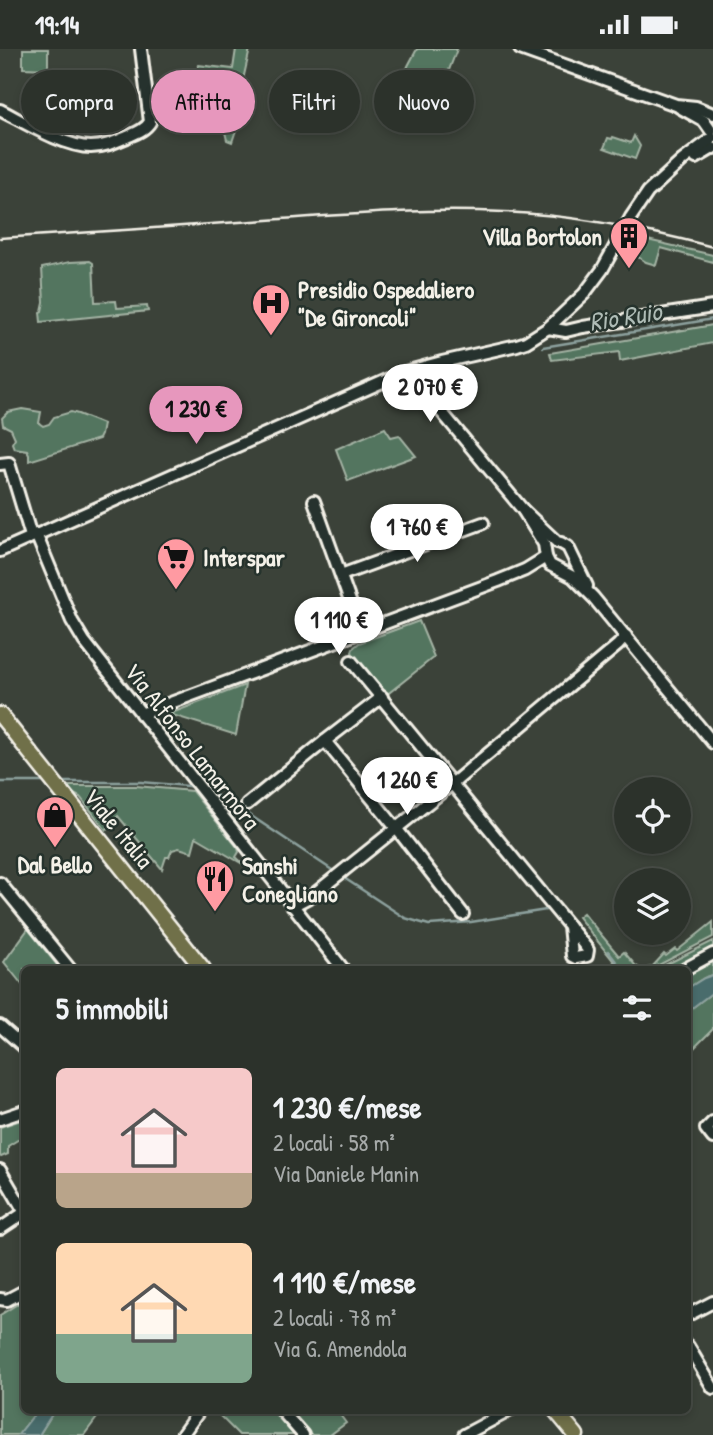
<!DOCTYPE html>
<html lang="it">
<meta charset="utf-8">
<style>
body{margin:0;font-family:"Patrick Hand",sans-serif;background:#343a33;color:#f1f3f6;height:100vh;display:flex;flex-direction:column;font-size:26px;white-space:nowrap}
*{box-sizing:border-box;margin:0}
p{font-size:23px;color:#a6aaa9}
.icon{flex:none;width:38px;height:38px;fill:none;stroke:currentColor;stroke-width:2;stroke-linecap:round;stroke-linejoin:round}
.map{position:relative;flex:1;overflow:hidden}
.sheet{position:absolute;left:21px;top:917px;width:670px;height:448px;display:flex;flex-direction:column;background:#2c322b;border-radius:10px;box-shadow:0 4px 10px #0003,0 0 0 2px #484d47}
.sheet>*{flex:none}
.banner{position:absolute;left:21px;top:21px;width:672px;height:63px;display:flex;gap:14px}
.tools{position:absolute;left:614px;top:728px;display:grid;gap:14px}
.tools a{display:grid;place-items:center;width:77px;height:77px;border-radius:50%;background:#2c322b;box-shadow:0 4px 10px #0003,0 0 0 2px #484d47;font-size:35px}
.price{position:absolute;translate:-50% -60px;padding:0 16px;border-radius:24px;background:#fff;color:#222;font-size:23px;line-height:46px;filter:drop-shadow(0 2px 4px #0008)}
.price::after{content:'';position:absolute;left:50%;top:42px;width:21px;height:16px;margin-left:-10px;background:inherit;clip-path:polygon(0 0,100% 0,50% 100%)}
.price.on{background:#e797bd;color:#111}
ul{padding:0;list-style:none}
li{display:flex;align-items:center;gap:21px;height:175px;padding:0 35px}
li span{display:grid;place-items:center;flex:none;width:196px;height:140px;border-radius:10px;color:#555}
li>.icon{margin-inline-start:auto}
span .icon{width:84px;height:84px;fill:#fffc;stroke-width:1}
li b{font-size:30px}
h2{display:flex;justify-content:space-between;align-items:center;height:84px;padding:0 35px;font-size:30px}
.tag{padding:0 24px;border-radius:32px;background:#2c322b;box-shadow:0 4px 10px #0003,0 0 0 2px #484d47;font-size:24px;line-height:63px}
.tag.on{background:#e797bd;color:#111}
.status{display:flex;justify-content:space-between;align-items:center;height:49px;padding:0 35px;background:#2c322b;direction:ltr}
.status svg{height:19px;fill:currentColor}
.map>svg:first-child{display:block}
.green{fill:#53755f;stroke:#a4b3a4;stroke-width:2}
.water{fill:#486c6c;stroke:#8da19e;stroke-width:2}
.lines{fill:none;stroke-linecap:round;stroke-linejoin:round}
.stream{stroke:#8da19e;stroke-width:2.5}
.minor-casing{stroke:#f4f1e8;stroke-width:16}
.major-casing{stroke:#f4f1e8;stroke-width:19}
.minor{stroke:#26332d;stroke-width:10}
.major{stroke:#70704a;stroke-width:14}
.rail{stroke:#f4f1e8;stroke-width:2.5}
.labels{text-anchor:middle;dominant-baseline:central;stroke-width:5;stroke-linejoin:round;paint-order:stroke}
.poi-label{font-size:24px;font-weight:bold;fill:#f4f1e8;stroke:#26332d;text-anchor:start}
.street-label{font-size:24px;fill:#f4f1e8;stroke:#26332d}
.water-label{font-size:26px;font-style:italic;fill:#afbcb6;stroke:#26332d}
</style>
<div class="status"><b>19:14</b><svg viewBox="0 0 49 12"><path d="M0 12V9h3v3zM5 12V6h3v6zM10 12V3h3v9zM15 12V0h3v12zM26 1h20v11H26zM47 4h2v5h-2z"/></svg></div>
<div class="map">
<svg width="713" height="1386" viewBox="0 0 713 1386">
<rect width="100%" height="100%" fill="#3b4239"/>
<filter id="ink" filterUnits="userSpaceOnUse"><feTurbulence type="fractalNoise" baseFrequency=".0143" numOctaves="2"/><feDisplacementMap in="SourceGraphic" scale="14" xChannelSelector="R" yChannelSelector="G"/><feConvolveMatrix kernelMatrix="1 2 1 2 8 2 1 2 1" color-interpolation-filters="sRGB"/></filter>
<g filter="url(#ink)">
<!-- green -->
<g class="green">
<polygon points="23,0 48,0 48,20 23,19"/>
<polygon points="236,0 250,0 240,44 219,35 215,46 191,36 199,16 233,20"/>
<polygon points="417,0 457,0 427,79 395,67 392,64 408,17"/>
<polygon points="189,41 212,51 208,63 238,75 232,93 227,91 225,83 182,65"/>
<polygon points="634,87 640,97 635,110 604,99 608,89 612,90 613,88 631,94"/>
<polygon points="630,187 713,206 713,213 661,199 656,216 646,213 624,199"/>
<polygon points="90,212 93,214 95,253 116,252 117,259 147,257 148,262 41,273 40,263 42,262 44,253 42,219 70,213"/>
<polygon points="713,276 713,294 620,312 619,303 552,311 550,304"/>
<polygon points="22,360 41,363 39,374 43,377 49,375 54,368 71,363 78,365 103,375 101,386 99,390 29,412 29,405 27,401 14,399 12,394 15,389 11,380 3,376 2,369 8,363"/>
<polygon points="385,379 391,388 399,386 416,407 348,432 336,400"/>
<polygon points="419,572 434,608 385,647 355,609 352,603 353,599 359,594"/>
<polygon points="245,636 236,686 169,665"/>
<polygon points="67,737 136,737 192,742 238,799 239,803 236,808 246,817 196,788 192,803 179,799 172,801 169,808 166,808 162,820 118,767 106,781 80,748 74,745"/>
<polygon points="583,864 619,907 624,903 635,916 641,920 652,918 664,905 666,907 675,900 677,902 713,873 713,888 651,920 620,920 578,868"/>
<polygon points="28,880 60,920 24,920 24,938 4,913"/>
<polygon points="713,892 713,902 680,920 657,920"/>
<polygon points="713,908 713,926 704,929 688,939 688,921"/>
<polygon points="713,943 713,980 688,1005 688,962"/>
<polygon points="24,1070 24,1087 8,1097 8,1105 1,1108 0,1107 0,1078"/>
<polygon points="24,1251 24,1362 37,1362 18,1386 0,1386 0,1266"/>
<polygon points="54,1362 102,1362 84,1386 39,1386"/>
<polygon points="215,1362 273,1362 294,1386 239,1386"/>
<polygon points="288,1362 337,1362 346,1374 330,1386 310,1386"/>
</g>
<!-- water -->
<g class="water">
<polygon points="713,926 713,943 688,962 688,939 704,929"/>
<polygon points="37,1362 54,1362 39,1386 18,1386"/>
</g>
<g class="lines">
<!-- stream -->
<g class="stream">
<polyline points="543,298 713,270"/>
<polyline points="0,733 45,733"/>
<polyline points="62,733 141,733 188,737 195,739"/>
<polyline points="208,743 229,752 335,823"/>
<polyline points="341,827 405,869 429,876 471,873 546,861"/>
<polyline points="608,902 621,919"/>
</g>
<defs>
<g id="minor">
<polyline points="520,0 676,56 696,58 713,65"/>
<polyline points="679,58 704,72 711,82"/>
<path d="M0,61C24,73 64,98 91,98C104,98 115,93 127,88C136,84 145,81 150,73L141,0"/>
<polyline points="696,109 713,99"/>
<polyline points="548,279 566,282 583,278 713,258"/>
<polyline points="405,323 430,349 523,461 557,493 561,494 568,498 587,537"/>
<path d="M430,349C428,334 428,325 440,314"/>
<polyline points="0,415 9,414 31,487"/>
<polyline points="314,452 361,583"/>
<polyline points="523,461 544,495 546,508 550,516 573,528 593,548 713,694"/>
<polyline points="36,485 72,572 84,592 343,920"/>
<polyline points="0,502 405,323 442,313 517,296 526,293 548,279 584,245 602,221 631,168 648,143 683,111 712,89"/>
<polyline points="341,526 483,474"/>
<polyline points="351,612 569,877"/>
<polyline points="141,665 498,532 525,521 546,508"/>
<polyline points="325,692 396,779 463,865"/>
<polyline points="247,755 325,692 382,648"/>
<polyline points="0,834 70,920"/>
<polyline points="292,857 313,846 458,730 618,596 626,587"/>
<polygon points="569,877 588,901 587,907 576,909 572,907"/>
<polyline points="685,920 713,905"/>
<polyline points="0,977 24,998"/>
<polyline points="0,1070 24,1062"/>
<polyline points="713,1073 706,1080 713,1089"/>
<polyline points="0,1121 24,1162"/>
<polyline points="0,1180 24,1164"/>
<polyline points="0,1250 7,1251 24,1242"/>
<polyline points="688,1266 713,1253"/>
<polyline points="688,1297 713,1339"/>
<polyline points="282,1362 303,1386"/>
<polyline points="182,1386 199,1362"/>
<polyline points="464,1386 509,1362"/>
</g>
<g id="major">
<polyline points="0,666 203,920"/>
<polyline points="556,1362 576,1386"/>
</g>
</defs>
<!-- minor casing -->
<use href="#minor" class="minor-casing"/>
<!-- major casing -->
<use href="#major" class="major-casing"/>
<!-- minor -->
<use href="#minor" class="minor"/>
<!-- major -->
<use href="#major" class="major"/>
<!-- rail -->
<path class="rail" d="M0,189C94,183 187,177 281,170C355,165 430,159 504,163C575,166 645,180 713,198"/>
</g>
</g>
<!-- icons -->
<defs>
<symbol id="building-pin" viewBox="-11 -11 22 30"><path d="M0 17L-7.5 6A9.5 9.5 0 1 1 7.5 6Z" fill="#ff9aa2" stroke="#26332d"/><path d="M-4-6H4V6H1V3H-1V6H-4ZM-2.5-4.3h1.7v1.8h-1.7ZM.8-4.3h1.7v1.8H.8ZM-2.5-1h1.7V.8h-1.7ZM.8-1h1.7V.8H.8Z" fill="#111"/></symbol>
<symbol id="hospital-pin" viewBox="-11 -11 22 30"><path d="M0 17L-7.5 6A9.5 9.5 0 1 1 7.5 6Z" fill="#ff9aa2" stroke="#26332d"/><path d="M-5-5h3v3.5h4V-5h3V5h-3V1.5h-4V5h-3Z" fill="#111"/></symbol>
<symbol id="supermarket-pin" viewBox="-11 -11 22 30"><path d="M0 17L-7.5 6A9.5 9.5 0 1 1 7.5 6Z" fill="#ff9aa2" stroke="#26332d"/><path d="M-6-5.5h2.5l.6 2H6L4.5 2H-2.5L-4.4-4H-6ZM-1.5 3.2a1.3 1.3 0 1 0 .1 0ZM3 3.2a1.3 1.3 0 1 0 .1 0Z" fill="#111"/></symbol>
<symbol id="shop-pin" viewBox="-11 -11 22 30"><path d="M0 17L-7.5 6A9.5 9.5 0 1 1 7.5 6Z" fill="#ff9aa2" stroke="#26332d"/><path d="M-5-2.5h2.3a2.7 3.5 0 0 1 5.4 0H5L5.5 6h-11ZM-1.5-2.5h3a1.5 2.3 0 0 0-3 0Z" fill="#111"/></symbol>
<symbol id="restaurant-pin" viewBox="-11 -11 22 30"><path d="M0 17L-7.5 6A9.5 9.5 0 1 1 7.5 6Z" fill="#ff9aa2" stroke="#26332d"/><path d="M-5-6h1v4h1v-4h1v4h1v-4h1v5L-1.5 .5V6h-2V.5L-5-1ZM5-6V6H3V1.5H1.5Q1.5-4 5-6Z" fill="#111"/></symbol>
</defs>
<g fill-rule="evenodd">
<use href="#building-pin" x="607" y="165" width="44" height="60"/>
<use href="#hospital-pin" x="249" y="232" width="44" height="60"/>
<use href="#supermarket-pin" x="154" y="486" width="44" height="60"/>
<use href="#shop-pin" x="33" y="744" width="44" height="60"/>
<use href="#restaurant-pin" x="193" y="808" width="44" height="60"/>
</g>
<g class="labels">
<!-- poi labels -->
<g class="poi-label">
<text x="602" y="187" text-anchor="end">Villa Bortolon</text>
<text x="298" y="240">Presidio Ospedaliero<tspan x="298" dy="28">"De Gironcoli"</tspan></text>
<text x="203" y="508">Interspar</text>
<text x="55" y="815" text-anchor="middle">Dal Bello</text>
<text x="242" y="816">Sanshi<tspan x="242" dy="28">Conegliano</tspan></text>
</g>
<!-- street labels -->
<g class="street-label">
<text transform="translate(193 697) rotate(52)">Via Alfonso Lamarmora</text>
<text transform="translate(119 779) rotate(51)">Viale Italia</text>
</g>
<!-- water labels -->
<g class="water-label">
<text transform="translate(625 267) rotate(-9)">Rio Ruio</text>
</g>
</g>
</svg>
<div class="tools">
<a><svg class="icon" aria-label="locate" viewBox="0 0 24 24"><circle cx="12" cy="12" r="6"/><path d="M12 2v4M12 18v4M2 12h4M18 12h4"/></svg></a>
<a><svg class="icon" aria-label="layers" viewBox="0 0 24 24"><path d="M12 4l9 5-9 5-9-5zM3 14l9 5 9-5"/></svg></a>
</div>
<b class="price" style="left:430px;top:375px">2 070 €</b>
<b class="price on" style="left:196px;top:397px">1 230 €</b>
<b class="price" style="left:417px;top:515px">1 760 €</b>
<b class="price" style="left:339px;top:608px">1 110 €</b>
<b class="price" style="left:407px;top:768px">1 260 €</b>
<div class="banner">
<a class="tag">Compra</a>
<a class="tag on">Affitta</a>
<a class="tag">Filtri</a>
<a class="tag">Nuovo</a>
</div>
<section class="sheet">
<h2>5 immobili<svg class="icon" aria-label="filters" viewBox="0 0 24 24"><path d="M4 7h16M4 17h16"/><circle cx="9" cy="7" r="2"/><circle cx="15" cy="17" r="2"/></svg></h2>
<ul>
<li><span style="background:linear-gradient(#f6c9c9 75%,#b9a48a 0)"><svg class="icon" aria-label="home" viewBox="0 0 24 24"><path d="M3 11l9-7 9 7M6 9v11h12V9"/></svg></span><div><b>1 230 €/mese</b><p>2 locali · 58 m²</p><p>Via Daniele Manin</p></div></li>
<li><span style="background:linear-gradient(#ffd9b3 65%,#7fa58c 0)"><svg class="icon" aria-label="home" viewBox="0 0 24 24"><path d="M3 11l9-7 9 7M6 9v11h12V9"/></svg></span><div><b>1 110 €/mese</b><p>2 locali · 78 m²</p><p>Via G. Amendola</p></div></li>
</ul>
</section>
</div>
